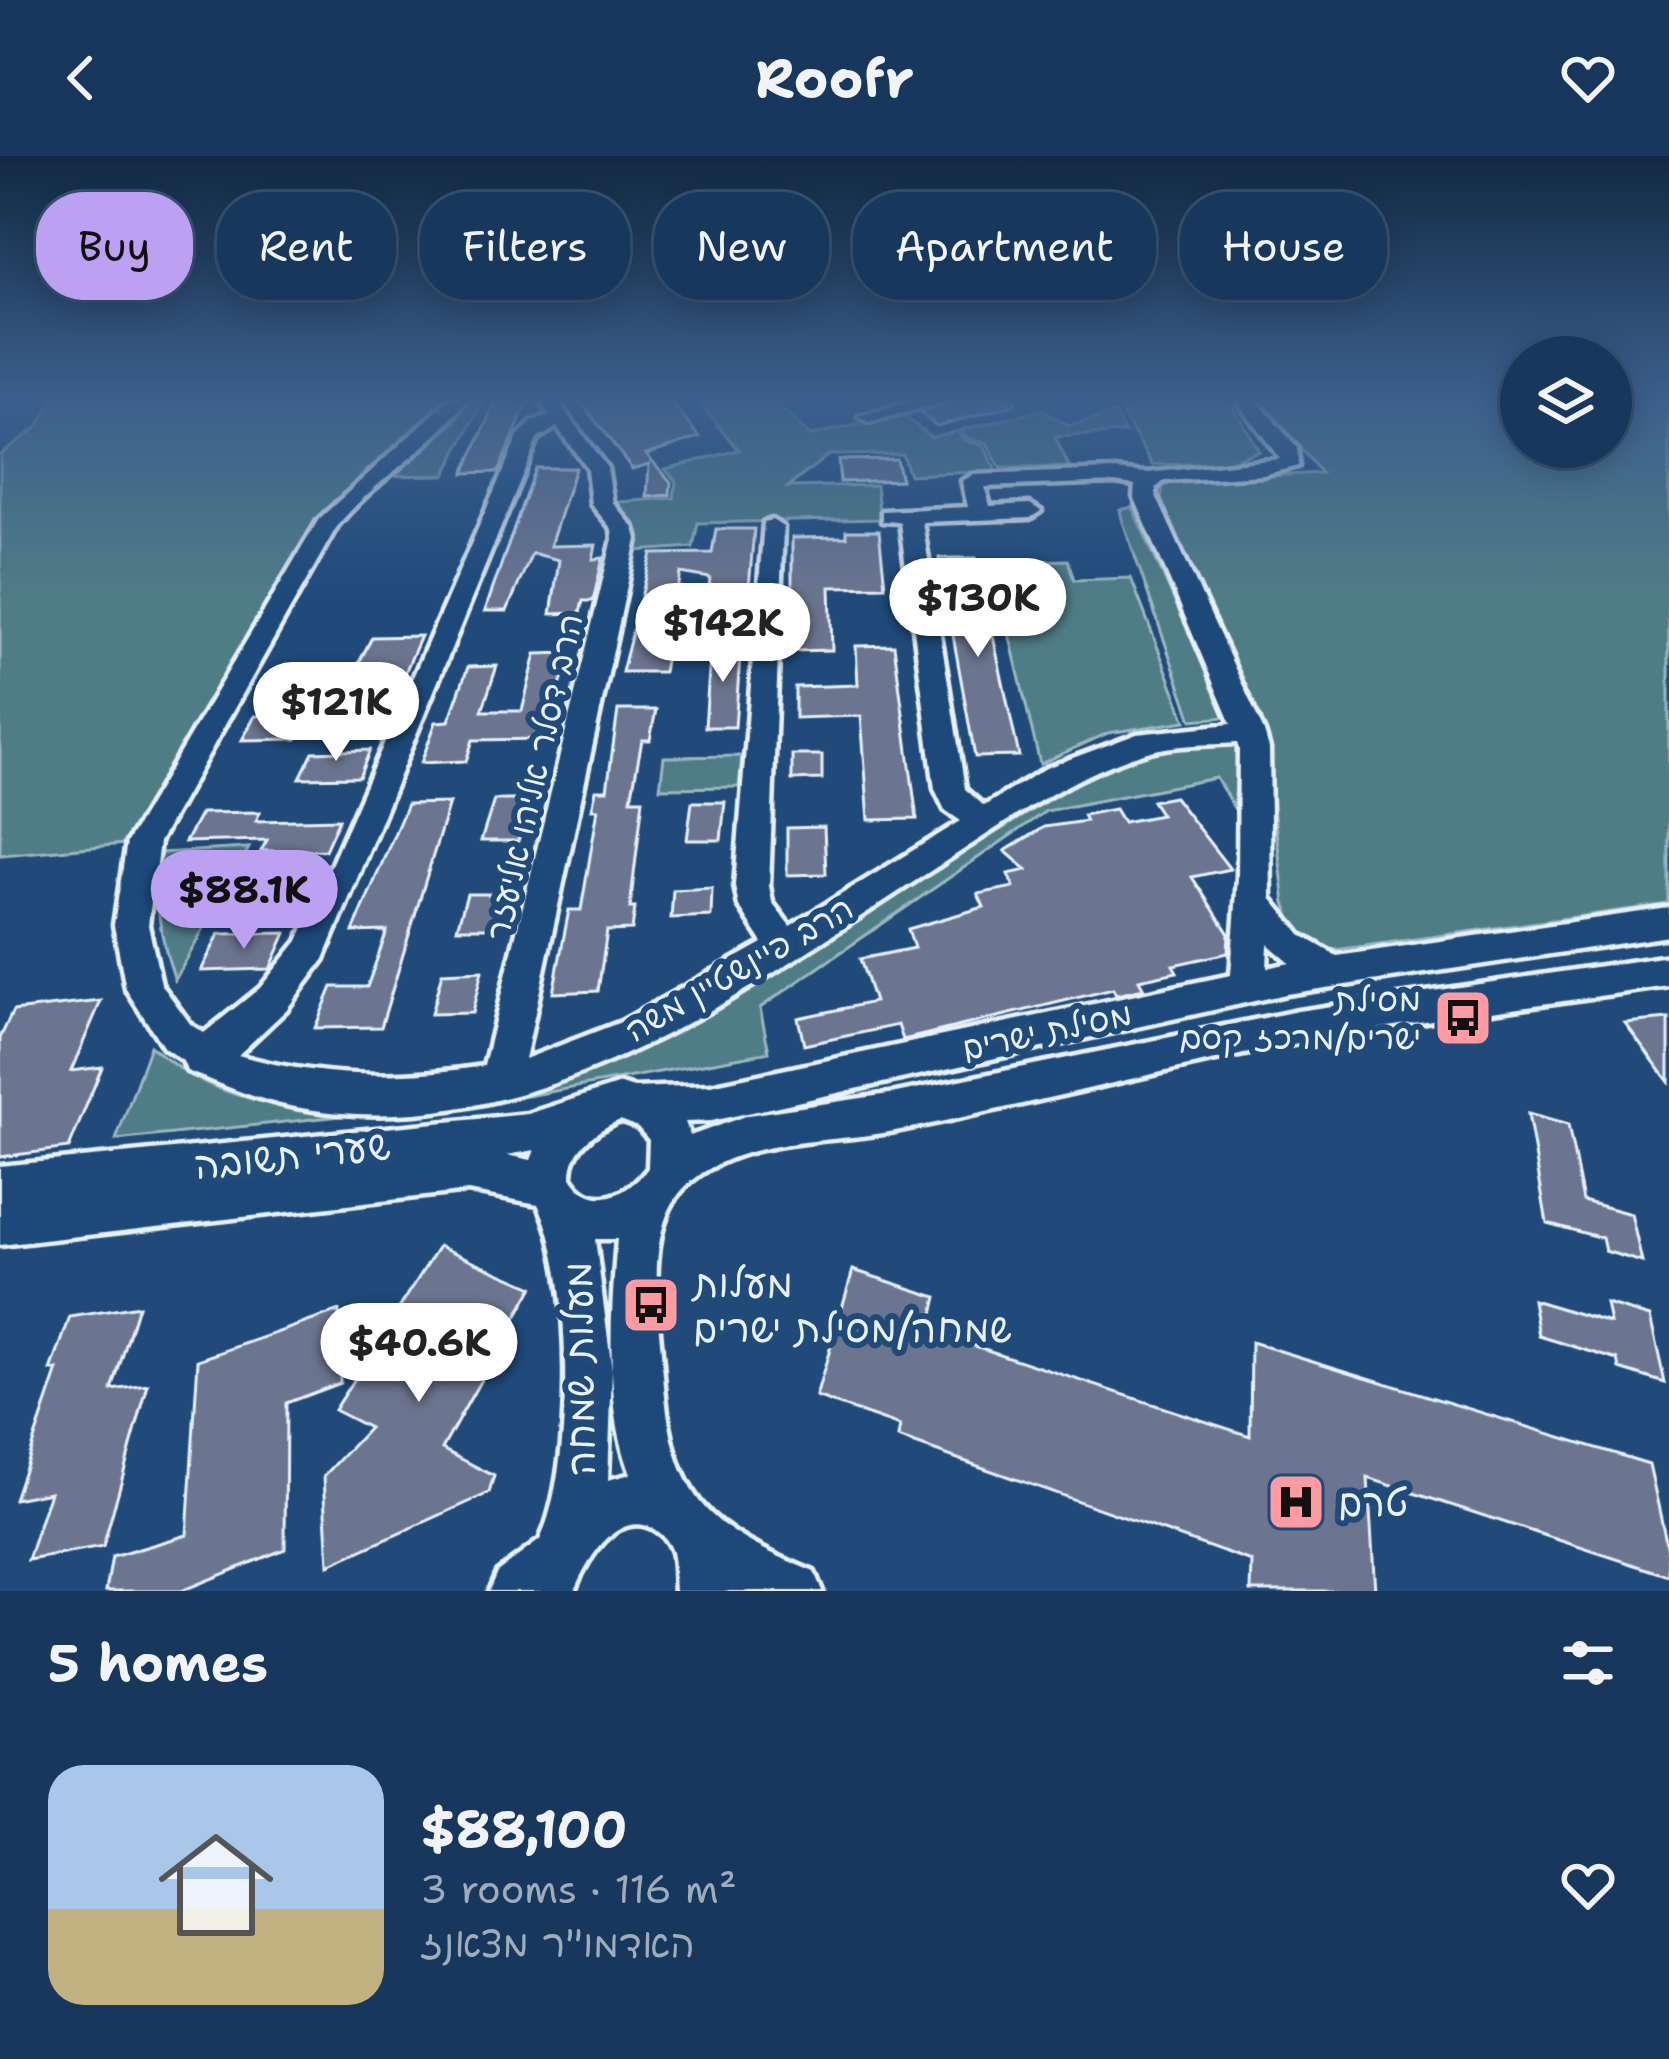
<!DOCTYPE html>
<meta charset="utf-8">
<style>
body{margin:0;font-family:"Shantell Sans","Playpen Sans Hebrew",sans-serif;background:#244365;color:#f1f3f6;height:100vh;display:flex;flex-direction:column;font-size:45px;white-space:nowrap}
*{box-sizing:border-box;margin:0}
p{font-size:39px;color:#9eacbb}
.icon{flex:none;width:66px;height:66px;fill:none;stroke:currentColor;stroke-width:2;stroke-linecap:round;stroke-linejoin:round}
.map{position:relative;height:1435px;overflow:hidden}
.sheet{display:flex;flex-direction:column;background:#17385c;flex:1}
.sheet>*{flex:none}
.hud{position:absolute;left:36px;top:36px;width:1599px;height:108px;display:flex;gap:24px}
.tools{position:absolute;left:1500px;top:180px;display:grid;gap:24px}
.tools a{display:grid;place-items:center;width:132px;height:132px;border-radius:50%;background:#17385c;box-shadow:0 6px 30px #0003,0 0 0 3px #365272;font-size:60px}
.price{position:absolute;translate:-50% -102px;padding:0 27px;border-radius:42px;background:#fff;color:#222;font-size:39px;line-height:78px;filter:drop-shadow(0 3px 6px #0008)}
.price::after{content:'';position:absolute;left:50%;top:72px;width:36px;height:27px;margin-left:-18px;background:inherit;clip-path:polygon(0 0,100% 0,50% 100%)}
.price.current{background:#bca0f2;color:#111}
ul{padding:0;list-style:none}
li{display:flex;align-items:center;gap:36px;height:300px;padding:0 48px}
li span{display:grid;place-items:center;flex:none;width:336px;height:240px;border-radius:36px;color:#555}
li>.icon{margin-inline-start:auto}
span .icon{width:144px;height:144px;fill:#fffc;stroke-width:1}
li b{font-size:51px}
h2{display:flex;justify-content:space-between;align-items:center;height:144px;padding:0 48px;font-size:51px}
.chip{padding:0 42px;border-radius:48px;background:#17385c;box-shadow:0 6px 30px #0003,0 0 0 3px #365272;font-size:42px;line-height:108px}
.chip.current{background:#bca0f2;color:#111}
header{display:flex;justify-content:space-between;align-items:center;height:156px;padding:0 48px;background:#17385c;font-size:54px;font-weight:700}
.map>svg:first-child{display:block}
.green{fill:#507d86;stroke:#9cb7bf;stroke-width:3}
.building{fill:#6c748f;stroke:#e8f1f8;stroke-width:3}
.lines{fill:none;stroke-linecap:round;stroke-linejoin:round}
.minor-casing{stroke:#e8f1f8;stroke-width:9}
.minor{fill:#1f4a7a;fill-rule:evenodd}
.labels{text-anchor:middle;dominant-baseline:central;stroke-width:12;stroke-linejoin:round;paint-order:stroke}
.street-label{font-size:33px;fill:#e8f1f8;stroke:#1f4a7a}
.poi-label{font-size:33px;fill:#e8f1f8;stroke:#1f4a7a;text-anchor:end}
.near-street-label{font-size:39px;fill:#e8f1f8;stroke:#1f4a7a}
.near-poi-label{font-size:39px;fill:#e8f1f8;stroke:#1f4a7a;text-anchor:start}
</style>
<header><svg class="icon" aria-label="back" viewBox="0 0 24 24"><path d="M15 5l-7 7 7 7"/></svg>Roofr<svg class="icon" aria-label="heart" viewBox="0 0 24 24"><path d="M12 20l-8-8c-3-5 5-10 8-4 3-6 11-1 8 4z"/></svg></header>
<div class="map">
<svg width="1669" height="1435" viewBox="0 0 1669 1435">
<rect width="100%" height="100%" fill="#1f4a7a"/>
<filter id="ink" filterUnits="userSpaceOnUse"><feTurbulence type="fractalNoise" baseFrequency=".00833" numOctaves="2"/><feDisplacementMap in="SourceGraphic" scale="24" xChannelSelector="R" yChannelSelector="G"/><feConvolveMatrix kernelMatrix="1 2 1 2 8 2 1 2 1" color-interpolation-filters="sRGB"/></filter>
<g filter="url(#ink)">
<!-- green -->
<g class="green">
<path d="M53,243H449C414,293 352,318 315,368L125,688L0,699V298L39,270Z"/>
<polygon points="470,243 508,243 485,243 445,319 382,320 456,267"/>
<polygon points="724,243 771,243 810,280 901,258 931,281 958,275 964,284 984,290 996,315 909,319 902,298 828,299 788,331 876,329 880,363 698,367 693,391 635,395 636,372 617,346 674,342 676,325 665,313 739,294 700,248"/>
<polygon points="1173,243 1215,243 1213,246 1232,249 1259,295 1225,307 1153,309 1122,257"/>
<polygon points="1259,243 1521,243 1521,291 1611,291 1611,243 1669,243 1669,748 1336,794 1313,789 1295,773 1285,747 1263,571 1161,344 1163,331 1172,326 1321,317"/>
<polygon points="1042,254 1069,270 1115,258 1125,277 1055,281 1069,311 1000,312 987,287 967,282 961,274"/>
<polygon points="1132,351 1227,561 1192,564 1122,363 1120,354"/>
<polygon points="1068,404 1074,424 1131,422 1186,565 1108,577 1040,608 992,406"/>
<polygon points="1240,586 1234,652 1216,622 1046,655 760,852 769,896 500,945 559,928 664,883 1098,613 1155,595"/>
<polygon points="742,600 739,631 660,632 664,601"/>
<path d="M249,692L175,824C160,782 153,742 160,697Z"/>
<path d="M150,890C216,948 285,951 369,957L116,984Z"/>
</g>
<!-- building -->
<g class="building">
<polygon points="579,243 668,243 700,281 646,298 671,326 670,339 647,341 649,308 632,313"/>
<polygon points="958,243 1014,243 1015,249 937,270 920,257"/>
<polygon points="497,245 528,245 498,316 464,317"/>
<polygon points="896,303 901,324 840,326 838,304"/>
<polygon points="535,312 575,312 550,390 596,389 593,403 603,402 593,445 583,445 580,457 551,458 559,404 532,397 507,455 485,455"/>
<polygon points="716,373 754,373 749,432 738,432 737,442 708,442 710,422 681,417 663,516 622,516 652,398 712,397"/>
<polygon points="846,375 879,375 885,430 830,431 832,494 792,495 792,382 846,381"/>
<polygon points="939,402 976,402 1019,600 975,601"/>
<polygon points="421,480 389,553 335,554 372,481"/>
<polygon points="741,486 735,571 705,571 711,487"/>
<polygon points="894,489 917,663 869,664 861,560 795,562 795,531 858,529 856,490"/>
<polygon points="568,497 548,583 473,584 466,605 421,607 436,566 449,565 468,511 497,510 482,555 522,555 536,498"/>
<polygon points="618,554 656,554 650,584 642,584 631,643 643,643 630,752 635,752 632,774 607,775 598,835 553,837 569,754 581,754 598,653 592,653 596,634 607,634"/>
<polygon points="310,559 297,583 242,584 255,560"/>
<polygon points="370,594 359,621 300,622 313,596"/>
<polygon points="792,599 822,599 822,623 792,624"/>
<polygon points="1174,641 1230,713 1192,721 1229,778 1228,797 1173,809 1177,816 1139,824 1144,833 1116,839 1113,833 903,884 898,869 804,889 798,862 874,846 860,803 914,792 908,773 984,751 978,738 1014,731 1008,718 1027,714 1005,695 1044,671 1086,665 1083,659 1115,653 1123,666 1161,659 1152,645"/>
<polygon points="494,644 530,644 518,685 481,685"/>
<polygon points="692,646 725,646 721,684 687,684"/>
<polygon points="449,647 381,871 315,872 332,831 367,831 387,775 353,776 407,648"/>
<polygon points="260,656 256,665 339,663 325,694 261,695 267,684 185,686 201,657"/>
<polygon points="824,671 826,718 787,719 787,672"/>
<polygon points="712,732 711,760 671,762 673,734"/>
<polygon points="467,738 500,738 491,772 457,772"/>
<polygon points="286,777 270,813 201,815 219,778"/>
<polygon points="482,815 472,857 431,858 442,817"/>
<polygon points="101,845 71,915 102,911 69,992 0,1001 0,882 13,855"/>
<polygon points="1669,863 1669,926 1625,867"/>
<polygon points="1528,958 1568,969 1583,1045 1631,1058 1642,1106 1605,1095 1602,1082 1547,1067"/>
<polygon points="439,1090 533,1131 442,1293 494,1320 489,1337 329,1409 324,1320 369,1272 334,1254"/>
<polygon points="853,1114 937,1141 929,1175 1250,1280 1251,1186 1649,1308 1669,1399 1669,1420 1368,1322 1375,1435 1251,1435 1252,1406 898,1282 900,1270 816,1241"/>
<polygon points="1533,1144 1610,1167 1606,1148 1650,1161 1665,1227 1620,1213 1618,1204 1539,1180"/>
<polygon points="138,1150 112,1234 148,1229 103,1391 28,1404 50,1336 14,1343 58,1214 51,1215 70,1161"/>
<polygon points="339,1155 340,1227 286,1247 285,1393 181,1435 106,1435 112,1401 187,1379 198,1204"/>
</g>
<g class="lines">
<defs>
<g id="minor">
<path d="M450,243H468C432,293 376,322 337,370L159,686L148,769L161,828L191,869L204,877L260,832L298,785L518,281L532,266L550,260L538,243H556L607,312L613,347L634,372L637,383L525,903L621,866L763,787L739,750L735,730L764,366L772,364L783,371L769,730L772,746L790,770L961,665L945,654L935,633L900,366L882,365V355L968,351L962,325L973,319L1115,314L1147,317L1280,303L1236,243H1255L1297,292L1298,310L1263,319L1164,325L1156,332V340L1264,576L1269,593L1271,742L1301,779L1337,800L1669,752V780L1286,838L711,965L685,966L690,980L748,959L896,937L1298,855L1669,800V830C1543,848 1418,864 1293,888C1160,914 1028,949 895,975C828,988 740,980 687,1029C642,1070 659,1163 663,1219C673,1344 704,1370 814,1416L822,1435H675C674,1423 675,1408 672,1396C669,1387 663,1379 655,1374C617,1350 585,1407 574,1435H489L497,1416L540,1384C574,1312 574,1118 538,1048L468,1035L0,1089V1010L528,958L620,928L634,932L711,929L1231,819L1238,721L1239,593L1237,587C1208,589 1174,588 1147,596C1067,620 1001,670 932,714C739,838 534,997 290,950C255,943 219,927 187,915L183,905L164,892L126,833L114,769L127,686L319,363ZM557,271L587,312L591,348L612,373L613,383L484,910C399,923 321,923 238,899L286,854L324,803L537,283ZM1115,326L1135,329L1134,340L1231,568L1137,578L1046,612L984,650L965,633L922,366L1030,362L1041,355L1030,348L990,350L985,331ZM1268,788L1290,807L1267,812ZM620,964L638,971L649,984L648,1012C628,1039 593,1057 571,1021C570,993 596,974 620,964ZM535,994L531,1004L507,999ZM595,1083H617C611,1156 604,1248 631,1318L608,1324L612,1214Z"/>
<polygon points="923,243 954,243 869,267 859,261"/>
</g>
</defs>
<!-- minor casing -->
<use href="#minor" class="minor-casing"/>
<!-- minor -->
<use href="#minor" class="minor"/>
</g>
</g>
<!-- sky -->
<linearGradient id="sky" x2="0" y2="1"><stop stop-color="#112943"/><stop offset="0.55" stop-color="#3c608d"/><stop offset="1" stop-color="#3c608d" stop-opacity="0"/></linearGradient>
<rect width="1669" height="443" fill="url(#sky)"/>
<!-- icons -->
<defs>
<symbol id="bus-square" viewBox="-11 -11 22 22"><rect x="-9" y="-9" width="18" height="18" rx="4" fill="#ff9aa2" stroke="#1f4a7a"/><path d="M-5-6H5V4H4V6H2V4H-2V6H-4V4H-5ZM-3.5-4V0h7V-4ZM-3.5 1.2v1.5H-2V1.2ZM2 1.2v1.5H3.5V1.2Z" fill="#111"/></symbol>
<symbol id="hospital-square" viewBox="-11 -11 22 22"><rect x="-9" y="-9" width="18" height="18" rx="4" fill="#ff9aa2" stroke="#1f4a7a"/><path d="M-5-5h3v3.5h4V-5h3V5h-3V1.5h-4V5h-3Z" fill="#111"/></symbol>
</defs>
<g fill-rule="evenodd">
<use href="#bus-square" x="1430" y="829" width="66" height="66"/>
<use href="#bus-square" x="618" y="1116" width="66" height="66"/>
<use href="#hospital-square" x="1263" y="1313" width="66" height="66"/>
</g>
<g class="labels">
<!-- street labels -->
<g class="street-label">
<text transform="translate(534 621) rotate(-77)">הרב דסלר אליהו אליעזר</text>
<text transform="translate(739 813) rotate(-30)">הרב פיינשטיין משה</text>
<text transform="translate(1047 875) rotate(-12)">מסילת ישרים</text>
</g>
<!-- poi labels -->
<g class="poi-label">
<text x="1421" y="843">מסילת<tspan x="1421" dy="38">ישרים/מרכז קסם</tspan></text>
</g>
<!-- near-street labels -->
<g class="near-street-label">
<text transform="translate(292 999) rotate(-6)">שערי תשובה</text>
<text transform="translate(579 1213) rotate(-91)">מעלות שמחה</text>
</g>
<!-- near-poi labels -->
<g class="near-poi-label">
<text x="693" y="1127">מעלות<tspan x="693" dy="45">שמחה/מסילת ישרים</tspan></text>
<text x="1338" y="1346">טרם</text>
</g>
</g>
</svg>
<div class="tools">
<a><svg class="icon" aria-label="layers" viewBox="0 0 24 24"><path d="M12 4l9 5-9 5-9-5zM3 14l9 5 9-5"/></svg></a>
</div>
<b class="price" style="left:978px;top:504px">$130K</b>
<b class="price" style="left:723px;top:529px">$142K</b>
<b class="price" style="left:336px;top:608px">$121K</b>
<b class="price current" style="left:244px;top:796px">$88.1K</b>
<b class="price" style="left:419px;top:1249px">$40.6K</b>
<div class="hud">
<a class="chip current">Buy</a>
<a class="chip">Rent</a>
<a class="chip">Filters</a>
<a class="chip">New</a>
<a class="chip">Apartment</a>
<a class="chip">House</a>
</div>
</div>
<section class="sheet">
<h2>5 homes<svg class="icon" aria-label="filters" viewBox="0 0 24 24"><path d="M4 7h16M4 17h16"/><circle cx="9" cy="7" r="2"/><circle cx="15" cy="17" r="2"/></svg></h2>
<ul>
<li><span style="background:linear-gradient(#a9c7e8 60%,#c2b280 0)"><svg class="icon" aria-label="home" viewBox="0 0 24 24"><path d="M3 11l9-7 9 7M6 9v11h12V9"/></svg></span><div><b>$88,100</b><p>3 rooms · 116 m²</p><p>האדמו&quot;ר מצאנז</p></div><svg class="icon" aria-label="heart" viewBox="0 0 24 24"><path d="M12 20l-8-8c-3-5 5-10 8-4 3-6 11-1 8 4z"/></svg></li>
</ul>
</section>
